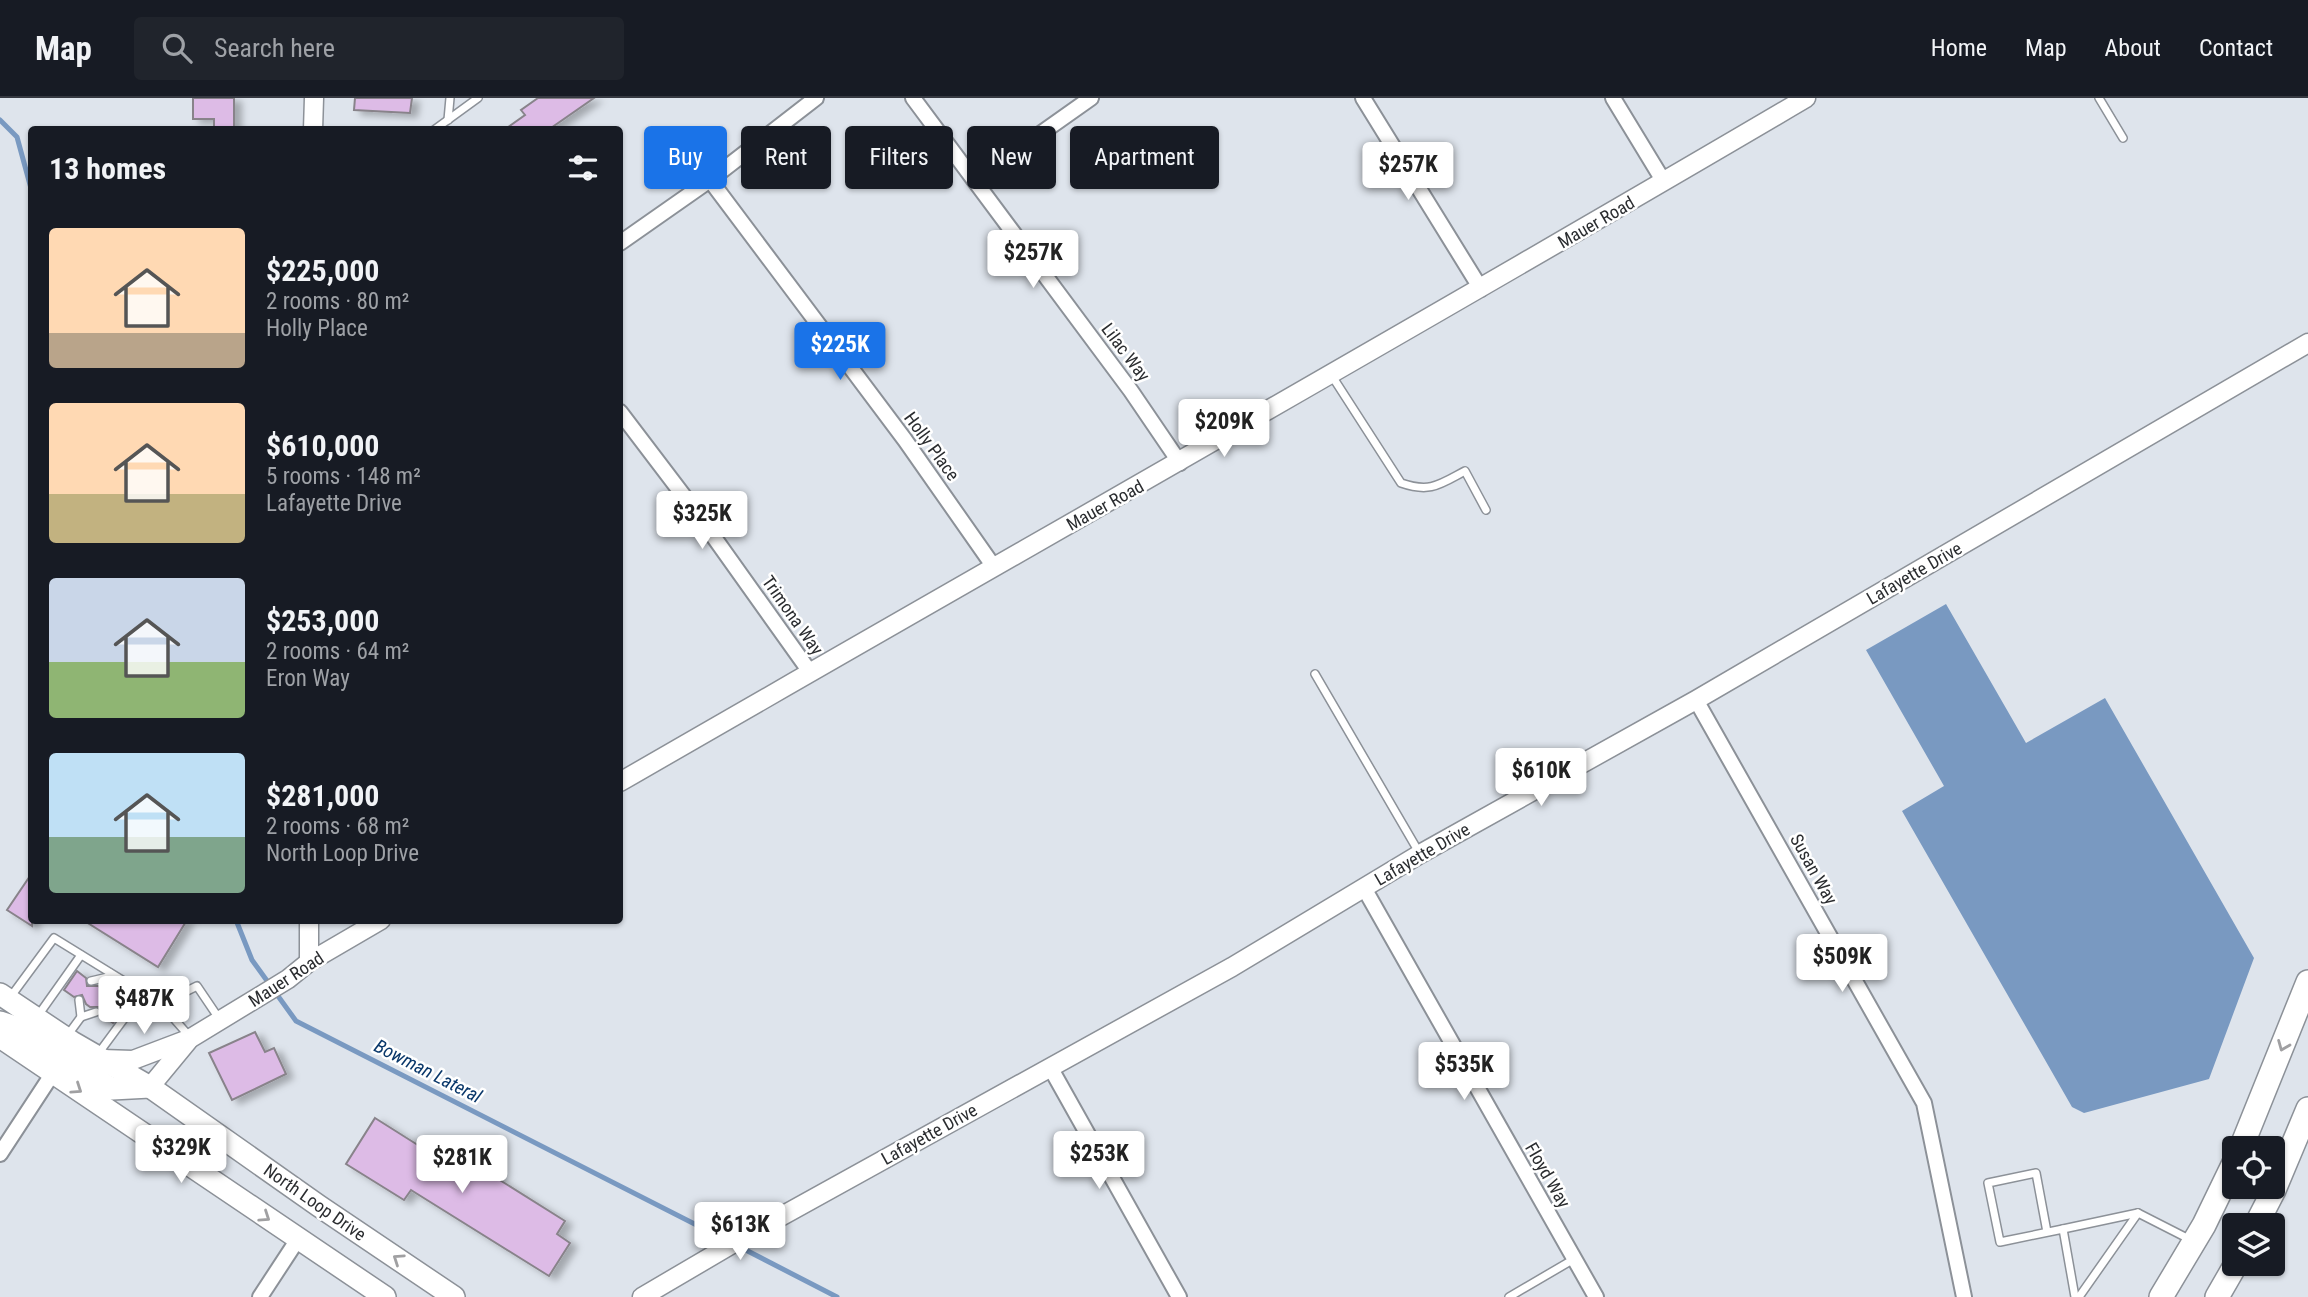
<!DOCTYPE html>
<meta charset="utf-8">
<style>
body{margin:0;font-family:"Roboto Condensed",sans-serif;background:#20242c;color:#f1f3f6;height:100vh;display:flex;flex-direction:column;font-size:26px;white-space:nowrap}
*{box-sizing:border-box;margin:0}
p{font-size:23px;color:#9ea1a6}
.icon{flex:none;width:38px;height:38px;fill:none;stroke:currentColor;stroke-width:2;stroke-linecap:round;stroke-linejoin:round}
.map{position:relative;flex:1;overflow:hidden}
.sheet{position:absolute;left:28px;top:28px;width:595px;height:798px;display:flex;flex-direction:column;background:#171b24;border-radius:7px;box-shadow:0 2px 5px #0004}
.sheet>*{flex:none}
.hud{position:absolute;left:644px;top:28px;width:665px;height:63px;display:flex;gap:14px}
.buttons{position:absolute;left:2222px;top:1038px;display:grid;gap:14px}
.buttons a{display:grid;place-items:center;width:63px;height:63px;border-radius:7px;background:#171b24;box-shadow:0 2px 5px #0004;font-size:35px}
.price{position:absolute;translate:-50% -60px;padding:0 16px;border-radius:7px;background:#fff;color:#222;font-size:23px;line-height:46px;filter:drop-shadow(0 2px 4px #0008)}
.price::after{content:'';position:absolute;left:50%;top:42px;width:21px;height:16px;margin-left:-10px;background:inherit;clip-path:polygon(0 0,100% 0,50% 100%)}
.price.on{background:#1a73e8;color:#fff}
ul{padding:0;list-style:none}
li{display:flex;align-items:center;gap:21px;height:175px;padding:0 21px}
li span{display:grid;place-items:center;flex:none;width:196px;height:140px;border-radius:7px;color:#555}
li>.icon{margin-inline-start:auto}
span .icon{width:84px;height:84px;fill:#fffc;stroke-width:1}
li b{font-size:30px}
h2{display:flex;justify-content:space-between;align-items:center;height:84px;padding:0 21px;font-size:30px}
.tag{padding:0 24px;border-radius:7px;background:#171b24;box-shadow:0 2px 5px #0004;font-size:24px;line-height:63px}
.tag.on{background:#1a73e8;color:#fff}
header{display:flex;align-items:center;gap:42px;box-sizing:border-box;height:98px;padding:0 35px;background:#171b24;border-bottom:2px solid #363941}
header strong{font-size:33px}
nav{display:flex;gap:38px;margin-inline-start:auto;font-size:24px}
.search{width:490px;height:63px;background:#20242c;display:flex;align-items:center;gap:18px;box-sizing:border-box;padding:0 24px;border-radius:7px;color:#9ea1a6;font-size:26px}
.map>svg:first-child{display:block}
.water{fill:#7999c1}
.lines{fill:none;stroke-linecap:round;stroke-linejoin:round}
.stream{stroke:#7999c1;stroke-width:5}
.building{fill:#ddbbe6;stroke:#88838a;stroke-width:2;filter:url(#shadow)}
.service-casing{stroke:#8c9198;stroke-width:10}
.minor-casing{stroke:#8c9198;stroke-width:18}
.tertiary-casing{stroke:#8c9198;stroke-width:21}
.secondary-casing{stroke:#8c9198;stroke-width:24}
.primary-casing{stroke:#8c9198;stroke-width:26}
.service{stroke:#fff;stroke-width:7}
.minor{stroke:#fff;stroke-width:14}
.tertiary{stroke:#fff;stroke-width:18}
.secondary{stroke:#fff;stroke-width:21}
.primary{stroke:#fff;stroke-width:23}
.oneway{stroke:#a0a0a2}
.labels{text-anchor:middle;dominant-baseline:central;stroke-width:5;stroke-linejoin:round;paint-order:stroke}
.street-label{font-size:18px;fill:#2b2d30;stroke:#fff}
.water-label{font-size:19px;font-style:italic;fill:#09376a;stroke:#fff}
</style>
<header>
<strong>Map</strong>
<div class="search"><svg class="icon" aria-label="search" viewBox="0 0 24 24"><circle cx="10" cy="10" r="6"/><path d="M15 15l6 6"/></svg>Search here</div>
<nav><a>Home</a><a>Map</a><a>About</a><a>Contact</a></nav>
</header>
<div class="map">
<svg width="2308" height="1199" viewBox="0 0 2308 1199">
<defs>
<filter id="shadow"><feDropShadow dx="7" dy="4" stdDeviation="3.5" flood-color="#0004"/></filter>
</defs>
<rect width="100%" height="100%" fill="#dee4ec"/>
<!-- water -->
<polygon class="water" points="1946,506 2026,645 2105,600 2254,860 2209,981 2084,1015 2072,1009 1902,713 1944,688 1866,552"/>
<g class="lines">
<!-- stream -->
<g class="stream">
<polyline points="0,22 17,39 32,94"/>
<polyline points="236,822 252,862 296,923 728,1143"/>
<polyline points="736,1147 837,1199"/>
</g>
</g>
<!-- building -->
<g class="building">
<polygon points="193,0 234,0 234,32 214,32 214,21 193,21"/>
<polygon points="355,0 412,0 410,15 354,12"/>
<polygon points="538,0 594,0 548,32 504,32 525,17 521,12"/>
<polygon points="32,775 32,828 7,812"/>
<polygon points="83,822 187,822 158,869"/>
<polygon points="77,873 86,880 87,888 98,888 103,890 106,900 110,901 114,898 127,906 113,925 101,917 99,909 90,909 86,906 82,897 74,899 64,892"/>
<polygon points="255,934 265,954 274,950 286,976 232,1002 209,955"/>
<polygon points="375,1020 432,1056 436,1050 483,1080 487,1074 565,1123 557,1136 570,1145 549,1178 411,1092 404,1102 346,1066"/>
</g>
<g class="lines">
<defs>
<g id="service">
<polyline points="2099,0 2123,40"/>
<polyline points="448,22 450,0"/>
<polyline points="434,32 478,0"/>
<path d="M1332,278L1401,385C1430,395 1439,387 1465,373L1486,412"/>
<polyline points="1315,576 1420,756"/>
<polyline points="108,879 109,895"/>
<polyline points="91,883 108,879 110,875"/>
<polyline points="9,901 54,840 161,906 197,888 220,922"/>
<polyline points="79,902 81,919 96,914"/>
<polyline points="161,906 190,939"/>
<polyline points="37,919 81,857"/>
<polyline points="67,938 81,919"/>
<polyline points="98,956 143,895"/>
<polyline points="2063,1131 2138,1115 2191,1142"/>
<polyline points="2047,1134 2036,1075 1988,1085 2000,1144 2063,1131 2075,1199"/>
<polyline points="1509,1199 1574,1161"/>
<polyline points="2079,1199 2138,1115"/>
</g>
<g id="minor">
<polyline points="913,0 1131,293 1180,365"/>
<polyline points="1363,0 1481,191"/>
<polyline points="1613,0 1664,84"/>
<polyline points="710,82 905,342 994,469"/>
<polyline points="975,82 1091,0"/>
<polyline points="620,145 710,82 816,0"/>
<polyline points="620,314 696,414 810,574"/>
<polyline points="1696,602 1924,1005 1964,1199"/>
<polyline points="1364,790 1596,1199"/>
<polyline points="1050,969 1179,1199"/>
<polyline points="0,1056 53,975"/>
<polyline points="260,1199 298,1141"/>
</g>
<g id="tertiary">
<polyline points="313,32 314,0"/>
<path d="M620,684C1015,456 1412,232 1806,0"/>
<polyline points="309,864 309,822"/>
<polyline points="102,961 133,962 191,940 288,881 309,864 381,822"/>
<polyline points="150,989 188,943"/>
<polyline points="642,1199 751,1135 1232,869 1420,756 1696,602 2308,245"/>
</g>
<g id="secondary">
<polyline points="0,896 72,944 150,989 319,1108 454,1199"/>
<polyline points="0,924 18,930 112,991 150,989"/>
<polyline points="0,939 385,1199"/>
</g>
<g id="primary">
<polyline points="2241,1050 2308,884"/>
<polyline points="2256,1127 2274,1092 2308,1011"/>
<polyline points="2161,1199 2204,1127 2235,1063"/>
<polyline points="2217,1199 2236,1166"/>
</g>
</defs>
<!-- service casing -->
<use href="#service" class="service-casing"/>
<!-- minor casing -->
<use href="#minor" class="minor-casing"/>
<!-- tertiary casing -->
<use href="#tertiary" class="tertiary-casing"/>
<!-- secondary casing -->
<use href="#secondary" class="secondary-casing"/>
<!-- primary casing -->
<use href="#primary" class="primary-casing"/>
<!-- service -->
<use href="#service" class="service"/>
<!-- minor -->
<use href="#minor" class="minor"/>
<!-- tertiary -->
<use href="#tertiary" class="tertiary"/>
<!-- secondary -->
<use href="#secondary" class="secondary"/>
<!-- primary -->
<use href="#primary" class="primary"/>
</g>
<!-- one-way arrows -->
<defs><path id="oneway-chevron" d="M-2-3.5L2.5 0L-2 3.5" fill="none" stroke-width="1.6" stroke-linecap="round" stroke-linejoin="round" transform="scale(1.75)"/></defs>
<g class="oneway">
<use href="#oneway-chevron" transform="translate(2283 948) rotate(112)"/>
<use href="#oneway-chevron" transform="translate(77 991) rotate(34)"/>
<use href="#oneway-chevron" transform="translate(265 1119) rotate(34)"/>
<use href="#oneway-chevron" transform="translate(398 1161) rotate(-146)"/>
</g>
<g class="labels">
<!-- street labels -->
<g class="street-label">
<text transform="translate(1596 124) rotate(-30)">Mauer Road</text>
<text transform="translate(1126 254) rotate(53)">Lilac Way</text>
<text transform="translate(932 348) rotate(54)">Holly Place</text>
<text transform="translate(1105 407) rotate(-29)">Mauer Road</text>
<text transform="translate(1914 475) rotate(-30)">Lafayette Drive</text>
<text transform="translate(793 517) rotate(55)">Trimona Way</text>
<text transform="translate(1422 756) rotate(-30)">Lafayette Drive</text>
<text transform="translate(1814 771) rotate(61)">Susan Way</text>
<text transform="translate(286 881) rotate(-33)">Mauer Road</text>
<text transform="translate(929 1036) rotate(-29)">Lafayette Drive</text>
<text transform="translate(1548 1077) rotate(60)">Floyd Way</text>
<text transform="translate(315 1104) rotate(35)">North Loop Drive</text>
</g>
<!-- water labels -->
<g class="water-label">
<text transform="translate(428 973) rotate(27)">Bowman Lateral</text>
</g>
</g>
</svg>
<div class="buttons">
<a><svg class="icon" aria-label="locate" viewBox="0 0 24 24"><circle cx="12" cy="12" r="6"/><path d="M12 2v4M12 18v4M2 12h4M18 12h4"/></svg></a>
<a><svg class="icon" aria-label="layers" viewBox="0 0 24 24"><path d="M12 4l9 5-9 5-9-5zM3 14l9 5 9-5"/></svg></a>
</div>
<b class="price" style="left:1408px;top:104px">$257K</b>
<b class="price" style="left:1033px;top:192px">$257K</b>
<b class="price on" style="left:840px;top:284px">$225K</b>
<b class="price" style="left:1224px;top:361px">$209K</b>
<b class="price" style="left:702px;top:453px">$325K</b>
<b class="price" style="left:1541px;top:710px">$610K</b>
<b class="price" style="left:1842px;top:896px">$509K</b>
<b class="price" style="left:144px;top:938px">$487K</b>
<b class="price" style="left:1464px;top:1004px">$535K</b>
<b class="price" style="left:181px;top:1087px">$329K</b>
<b class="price" style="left:1099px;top:1093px">$253K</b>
<b class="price" style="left:462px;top:1097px">$281K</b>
<b class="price" style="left:740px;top:1164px">$613K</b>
<div class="hud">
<a class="tag on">Buy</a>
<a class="tag">Rent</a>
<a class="tag">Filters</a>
<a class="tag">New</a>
<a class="tag">Apartment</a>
</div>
<section class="sheet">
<h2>13 homes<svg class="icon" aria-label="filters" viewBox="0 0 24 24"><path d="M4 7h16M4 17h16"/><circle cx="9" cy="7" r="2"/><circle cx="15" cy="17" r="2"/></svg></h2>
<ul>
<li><span style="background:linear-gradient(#ffd9b3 75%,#b9a48a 0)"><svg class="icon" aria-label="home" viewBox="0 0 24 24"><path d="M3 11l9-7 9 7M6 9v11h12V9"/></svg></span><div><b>$225,000</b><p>2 rooms · 80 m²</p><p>Holly Place</p></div></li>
<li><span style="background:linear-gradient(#ffd9b3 65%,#c2b280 0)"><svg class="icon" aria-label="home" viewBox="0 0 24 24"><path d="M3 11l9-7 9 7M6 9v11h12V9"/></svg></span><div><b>$610,000</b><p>5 rooms · 148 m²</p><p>Lafayette Drive</p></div></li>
<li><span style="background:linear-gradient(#c9d6e8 60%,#8fb573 0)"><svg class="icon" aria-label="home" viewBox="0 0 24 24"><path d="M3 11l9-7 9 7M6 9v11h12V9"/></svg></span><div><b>$253,000</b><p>2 rooms · 64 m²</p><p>Eron Way</p></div></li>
<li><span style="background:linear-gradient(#bfe0f5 60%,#7fa58c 0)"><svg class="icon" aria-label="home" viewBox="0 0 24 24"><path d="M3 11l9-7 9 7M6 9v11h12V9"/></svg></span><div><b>$281,000</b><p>2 rooms · 68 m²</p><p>North Loop Drive</p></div></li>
</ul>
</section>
</div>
